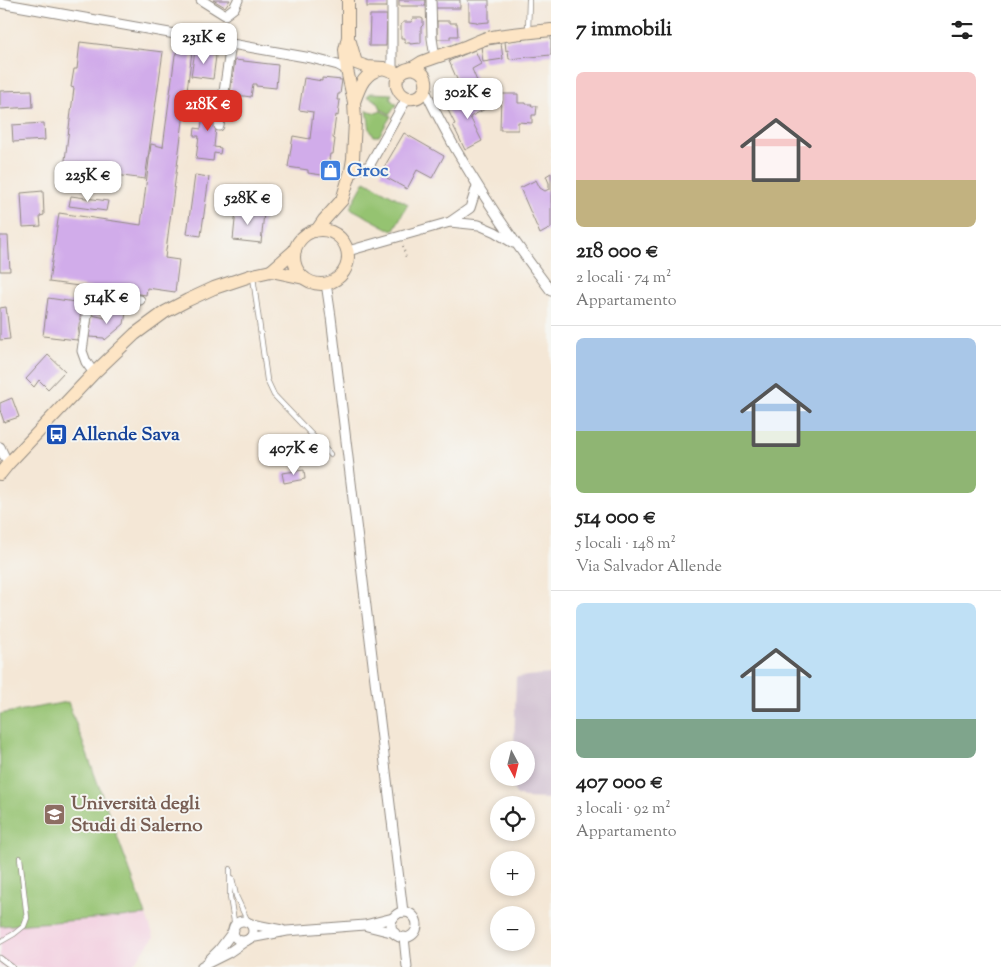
<!DOCTYPE html>
<html lang="it">
<meta charset="utf-8">
<style>
body{margin:0;font-family:"Sorts Mill Goudy",serif;background:#f6f6f6;color:#222;height:100vh;display:flex;flex-direction:column;font-size:19px;white-space:nowrap}
*{box-sizing:border-box;margin:0}
p{font-size:16px;color:#767676}
.icon{flex:none;width:28px;height:28px;fill:none;stroke:currentColor;stroke-width:2;stroke-linecap:round;stroke-linejoin:round}
.map{position:relative;flex:1;overflow:hidden}
.panel{display:flex;flex-direction:column;background:#fff;width:450px}
.panel>*{flex:none}
.needle{width:32px;rotate:173deg}
.tools{position:absolute;left:490px;top:741px;display:grid;gap:10px}
.tools a{display:grid;place-items:center;width:45px;height:45px;border-radius:50%;background:#fff;box-shadow:0 2px 8px #0003;font-size:25px}
.price{position:absolute;translate:-50% -42px;padding:0 11px;border-radius:10px;background:#fff;color:#222;font-size:16px;line-height:32px;filter:drop-shadow(0 1px 2px #0008)}
.price::after{content:'';position:absolute;left:50%;top:30px;width:15px;height:11px;margin-left:-8px;background:inherit;clip-path:polygon(0 0,100% 0,50% 100%)}
.price.active{background:#d93025;color:#fff}
ul{padding:0;list-style:none}
li{display:grid;align-content:center;gap:10px;height:265px;padding:0 25px}
li+li{border-top:1px solid #e0e0e0}
li span{display:grid;place-items:center;height:155px;border-radius:8px;color:#555}
li>.icon{margin-inline-start:auto}
span .icon{width:90px;height:90px;fill:#fffc;stroke-width:1}
li b{font-size:21px}
h2{display:flex;justify-content:space-between;align-items:center;height:60px;padding:0 25px;font-size:21px}
main{display:flex;flex:1;min-height:0}
.map>svg:first-child{display:block}
.built{fill:#f3cfe0}
.industrial{fill:#cfbdcf}
.green{fill:#95c371;stroke:#60774e}
.building{fill:#d1acea}
.lines{fill:none;stroke-linecap:round;stroke-linejoin:round}
.lane-casing{stroke:#908980;stroke-width:6}
.street-casing{stroke:#908980;stroke-width:11}
.secondary-casing{stroke:#908980;stroke-width:14}
.path{stroke:#908980;stroke-width:2;stroke-dasharray:1 4;stroke-linecap:butt}
.lane{stroke:#fff;stroke-width:4.5}
.street{stroke:#fff;stroke-width:9}
.secondary{stroke:#fde5c5;stroke-width:12}
.labels{text-anchor:middle;dominant-baseline:central;stroke-width:4;stroke-linejoin:round;paint-order:stroke}
.shop-label{font-size:19px;font-weight:bold;fill:#366cbe;stroke:#f6f6f2;text-anchor:start}
.transit-label{font-size:19px;font-weight:bold;fill:#164399;stroke:#f6f6f2;text-anchor:start}
.education-label{font-size:19px;font-weight:bold;fill:#785e54;stroke:#f6f6f2;text-anchor:start}
</style>
<main>
<div class="map">
<svg width="551" height="967" viewBox="0 0 551 967">
<rect width="100%" height="100%" fill="#f6f6f2"/>
<filter id="ink" filterUnits="userSpaceOnUse"><feTurbulence type="fractalNoise" baseFrequency=".02" numOctaves="2"/><feDisplacementMap in="SourceGraphic" scale="10" xChannelSelector="R" yChannelSelector="G"/><feConvolveMatrix kernelMatrix="1 2 1 2 8 2 1 2 1" color-interpolation-filters="sRGB"/></filter>
<filter id="wash" filterUnits="userSpaceOnUse"><feTurbulence type="fractalNoise" baseFrequency=".0096" numOctaves="4" result="noise"/><feDisplacementMap in="SourceGraphic" scale="20" xChannelSelector="R" yChannelSelector="G"/><feGaussianBlur stdDeviation="1.12" result="paint"/><feColorMatrix in="noise" values="0 0 0 0 0 0 0 0 0 0 0 0 0 0 0 0 0 1.4 0 .05"/><feComposite in="paint" operator="in"/></filter>
<g filter="url(#wash)">
<rect width="100%" height="100%" fill="#f4e7d6"/>
<!-- built -->
<polygon class="built" points="68,702 154,937 131,967 0,967 0,714"/>
<!-- industrial -->
<polygon class="industrial" points="551,674 551,799 524,798 516,794 512,787 513,778 526,778 526,750 514,750 516,677"/>
<!-- green -->
<g class="green">
<polygon points="371,93 392,94 390,98 393,102 397,104 390,114 381,109 378,102 367,96"/>
<polygon points="367,110 376,113 381,111 391,116 379,136 374,136 370,130"/>
<polygon points="365,181 408,204 393,231 350,208"/>
<polygon points="68,702 146,915 0,926 0,714"/>
</g>
<g id="blocks">
<!-- building -->
<g class="building">
<polygon points="213,0 230,0 225,7"/>
<rect x="367" y="0" width="21" height="7"/>
<rect x="399" y="0" width="27" height="6"/>
<rect x="434" y="0" width="26" height="8"/>
<polygon points="467,0 489,0 489,22 477,23 477,22 469,21 469,3"/>
<polygon points="370,15 387,15 386,46 369,46"/>
<polygon points="413,18 421,18 423,19 423,25 421,27 421,43 410,44 410,43 405,43 405,38 401,38 401,25 403,22 411,22"/>
<polygon points="437,21 450,21 450,23 457,23 458,36 450,36 450,39 437,39"/>
<polygon points="551,36 551,55 509,59 508,50 506,51 505,41"/>
<polygon points="80,42 163,52 145,179 64,168 74,88 71,87 74,69 77,69"/>
<polygon points="501,43 503,59 483,62 481,46"/>
<polygon points="178,50 192,52 165,258 179,260 175,292 147,288 146,295 49,282 59,213 141,225 151,144 163,147 175,55"/>
<polygon points="475,50 481,64 472,69 479,86 463,93 449,61"/>
<polygon points="195,51 213,53 212,55 216,56 213,79 191,76"/>
<polygon points="235,60 278,65 276,88 256,86 256,84 253,84 251,97 230,94"/>
<polygon points="304,78 322,81 322,78 342,80 340,94 338,94 337,100 340,100 338,116 336,115 333,138 335,139 333,154 330,154 329,160 331,160 329,176 308,173 308,170 288,167 293,136 310,139 313,112 299,110"/>
<polygon points="32,90 33,107 0,109 0,91"/>
<polygon points="482,93 489,107 470,117 482,141 465,150 453,125 455,124 448,110"/>
<polygon points="501,94 518,94 518,103 526,103 526,104 532,104 531,106 537,106 536,115 532,115 532,123 518,122 518,130 500,130"/>
<polygon points="205,97 218,99 215,128 216,128 214,147 221,148 220,154 214,153 213,161 196,159 199,136 194,136 195,128 201,129"/>
<polygon points="44,123 45,140 13,142 12,125"/>
<polygon points="404,133 444,156 432,178 417,170 407,189 380,174"/>
<polygon points="551,173 551,228 540,234 520,188 536,180 540,188 545,191 549,189 549,183 546,176"/>
<polygon points="195,175 209,177 201,236 187,234"/>
<polygon points="43,191 44,215 40,216 41,226 23,227 21,193"/>
<polygon points="71,196 108,201 106,211 69,206"/>
<polygon points="236,210 264,213 261,243 233,240"/>
<polygon points="0,236 8,236 10,271 0,271"/>
<polygon points="48,298 82,303 77,340 43,336"/>
<polygon points="6,307 10,339 0,340 0,308"/>
<polygon points="115,311 126,313 124,324 105,340 104,338 89,337 92,315 105,318"/>
<polygon points="48,355 65,371 48,389 39,380 34,387 26,379"/>
<polygon points="12,398 19,417 4,422 0,410 0,403"/>
<polygon points="304,470 305,479 284,483 282,473"/>
</g>
</g>
</g>
<g filter="url(#ink)">
<use href="#blocks" fill-opacity="0" stroke="#908980" stroke-width="1"/>
<g class="lines">
<defs>
<g id="lane">
<polyline points="528,31 529,0"/>
<polyline points="253,277 267,380 274,395 330,454"/>
<polyline points="230,869 230,897 235,927"/>
<polyline points="232,878 236,896 248,922"/>
<polyline points="0,942 14,934 24,926 27,918 20,858"/>
<polyline points="0,958 12,967"/>
</g>
<g id="street">
<polyline points="201,0 225,15 234,8 238,0"/>
<polyline points="431,0 432,38 435,58"/>
<polyline points="0,3 311,58 338,65 347,70"/>
<polyline points="392,71 392,0"/>
<path d="M425,90C434,110 444,128 455,148C484,198 516,245 551,291"/>
<polyline points="219,126 231,44"/>
<polyline points="351,171 369,166 407,98"/>
<polyline points="450,222 479,225 495,232 513,243"/>
<polyline points="348,251 450,222 470,208 477,186"/>
<polyline points="326,283 331,317 403,912"/>
<polyline points="94,373 86,362 82,351 90,295 140,300"/>
<polyline points="0,447 8,464"/>
<circle cx="404" cy="925" r="13"/>
<circle cx="243" cy="931" r="10"/>
<polyline points="251,924 282,930"/>
<polyline points="367,926 395,933"/>
<polyline points="404,937 407,967"/>
<polyline points="250,938 287,931 365,925 393,918"/>
<polyline points="209,960 219,950 234,930"/>
<polyline points="202,966 228,953 247,940"/>
</g>
<g id="secondary">
<polyline points="350,42 356,63 367,67 383,68 400,74"/>
<path d="M411,68C434,71 429,101 409,98C404,97 400,94 398,89C395,83 397,76 402,72C405,69 408,69 412,68C416,66 419,64 422,62C435,57 449,53 462,48C470,45 478,41 487,38C506,34 531,32 551,30"/>
<path d="M354,102C360,85 364,73 383,68"/>
<polyline points="317,230 324,220 342,200 351,171 353,159 355,121 354,102 347,70 345,50 348,37 348,0"/>
<circle cx="321" cy="257" r="27"/>
<polyline points="271,271 295,250"/>
<polyline points="0,474 8,464 94,373 135,334 165,312 188,300 214,288 253,275 271,271 304,278"/>
</g>
</defs>
<!-- lane casing -->
<use href="#lane" class="lane-casing"/>
<!-- street casing -->
<use href="#street" class="street-casing"/>
<!-- secondary casing -->
<use href="#secondary" class="secondary-casing"/>
<!-- path -->
<polyline class="path" points="403,246 406,258"/>
<!-- lane -->
<use href="#lane" class="lane"/>
<!-- street -->
<use href="#street" class="street"/>
<!-- secondary -->
<use href="#secondary" class="secondary"/>
</g>
</g>
<!-- icons -->
<defs>
<symbol id="shop-square" viewBox="-11 -11 22 22"><rect x="-9" y="-9" width="18" height="18" rx="4" fill="#3f7fe0" stroke="#f6f6f2"/><path d="M-5-2.5h2.3a2.7 3.5 0 0 1 5.4 0H5L5.5 6h-11ZM-1.5-2.5h3a1.5 2.3 0 0 0-3 0Z" fill="#fff"/></symbol>
<symbol id="bus-square" viewBox="-11 -11 22 22"><rect x="-9" y="-9" width="18" height="18" rx="4" fill="#1a4fb4" stroke="#f6f6f2"/><path d="M-5-6H5V4H4V6H2V4H-2V6H-4V4H-5ZM-3.5-4V0h7V-4ZM-3.5 1.2v1.5H-2V1.2ZM2 1.2v1.5H3.5V1.2Z" fill="#fff"/></symbol>
<symbol id="university-square" viewBox="-11 -11 22 22"><rect x="-9" y="-9" width="18" height="18" rx="4" fill="#8d6e63" stroke="#f6f6f2"/><path d="M0-5L7-2L0 1L-7-2ZM-4 1L0 2.5L4 1V4Q0 6-4 4Z" fill="#fff"/></symbol>
</defs>
<g fill-rule="evenodd">
<use href="#shop-square" x="318" y="158" width="25" height="25"/>
<use href="#bus-square" x="44" y="422" width="25" height="25"/>
<use href="#university-square" x="42" y="802" width="25" height="25"/>
</g>
<g class="labels">
<!-- shop labels -->
<g class="shop-label">
<text x="347" y="171">Groc</text>
</g>
<!-- transit labels -->
<g class="transit-label">
<text x="72" y="435">Allende Sava</text>
</g>
<!-- education labels -->
<g class="education-label">
<text x="71" y="804">Università degli<tspan x="71" dy="22">Studi di Salerno</tspan></text>
</g>
</g>
</svg>
<div class="tools">
<a><svg class="needle" viewBox="-14 -14 28 28"><path d="M0-13l5 13h-10z" fill="#e53935"/><path d="M0 13l5-13h-10z" fill="#767676"/></svg></a>
<a><svg class="icon" aria-label="locate" viewBox="0 0 24 24"><circle cx="12" cy="12" r="6"/><path d="M12 2v4M12 18v4M2 12h4M18 12h4"/></svg></a>
<a>+</a>
<a>−</a>
</div>
<b class="price" style="left:204px;top:65px">231K €</b>
<b class="price" style="left:468px;top:120px">302K €</b>
<b class="price active" style="left:208px;top:132px">218K €</b>
<b class="price" style="left:88px;top:203px">225K €</b>
<b class="price" style="left:248px;top:226px">528K €</b>
<b class="price" style="left:107px;top:325px">514K €</b>
<b class="price" style="left:294px;top:476px">407K €</b>
</div>
<section class="panel">
<h2>7 immobili<svg class="icon" aria-label="filters" viewBox="0 0 24 24"><path d="M4 7h16M4 17h16"/><circle cx="9" cy="7" r="2"/><circle cx="15" cy="17" r="2"/></svg></h2>
<ul>
<li><span style="background:linear-gradient(#f6c9c9 70%,#c2b280 0)"><svg class="icon" aria-label="home" viewBox="0 0 24 24"><path d="M3 11l9-7 9 7M6 9v11h12V9"/></svg></span><div><b>218 000 €</b><p>2 locali · 74 m²</p><p>Appartamento</p></div></li>
<li><span style="background:linear-gradient(#a9c7e8 60%,#8fb573 0)"><svg class="icon" aria-label="home" viewBox="0 0 24 24"><path d="M3 11l9-7 9 7M6 9v11h12V9"/></svg></span><div><b>514 000 €</b><p>5 locali · 148 m²</p><p>Via Salvador Allende</p></div></li>
<li><span style="background:linear-gradient(#bfe0f5 75%,#7fa58c 0)"><svg class="icon" aria-label="home" viewBox="0 0 24 24"><path d="M3 11l9-7 9 7M6 9v11h12V9"/></svg></span><div><b>407 000 €</b><p>3 locali · 92 m²</p><p>Appartamento</p></div></li>
</ul>
</section>
</main>
